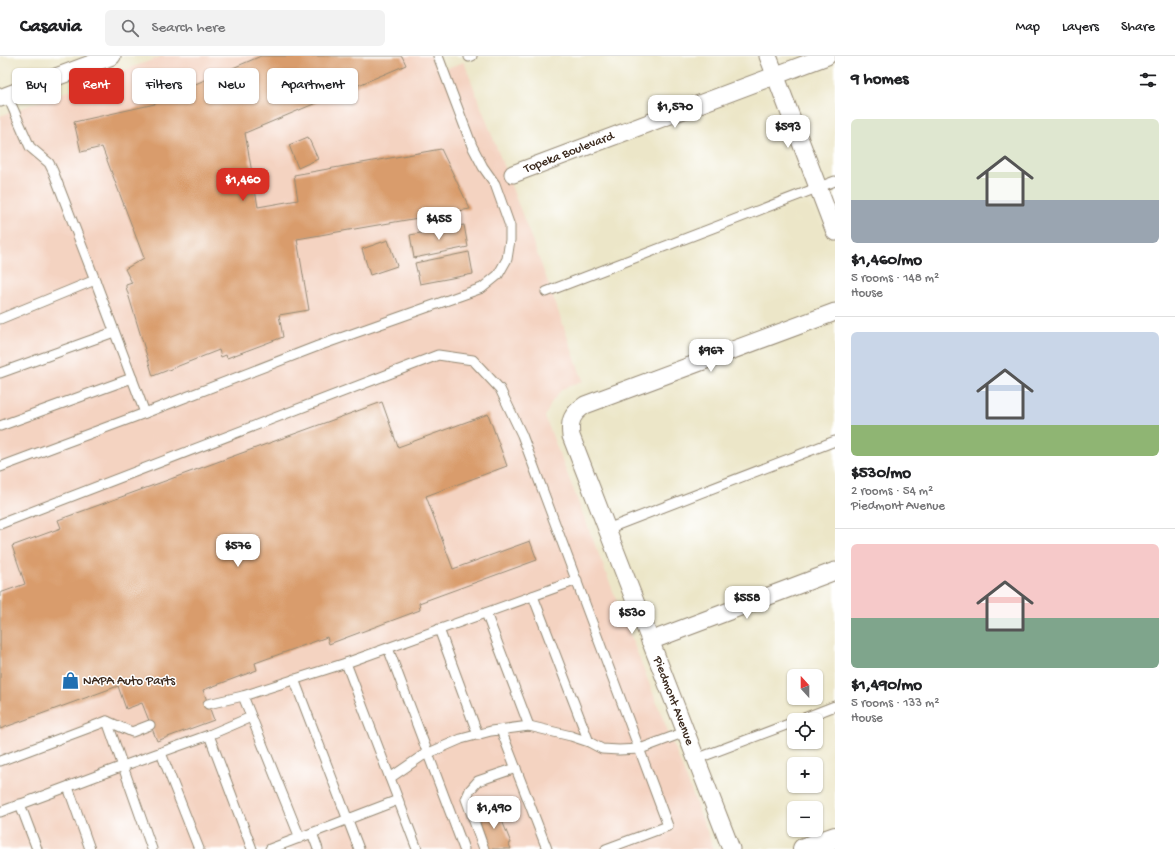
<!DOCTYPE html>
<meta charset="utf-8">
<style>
body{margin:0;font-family:"Gochi Hand",sans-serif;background:#f2f2f2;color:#202124;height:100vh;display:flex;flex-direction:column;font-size:15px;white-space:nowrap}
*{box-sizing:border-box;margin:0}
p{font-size:13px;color:#757577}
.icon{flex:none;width:22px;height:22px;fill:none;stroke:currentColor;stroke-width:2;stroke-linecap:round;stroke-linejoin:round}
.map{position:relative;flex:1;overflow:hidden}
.side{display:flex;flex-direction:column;background:#fff;width:340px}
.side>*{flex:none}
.guide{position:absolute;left:12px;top:12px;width:380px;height:36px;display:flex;gap:8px}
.needle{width:26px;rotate:339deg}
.controls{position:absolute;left:787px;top:613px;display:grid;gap:8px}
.controls a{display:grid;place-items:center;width:36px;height:36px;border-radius:6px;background:#fff;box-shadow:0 1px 3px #0004;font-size:20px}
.price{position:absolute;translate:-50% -34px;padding:0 9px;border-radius:8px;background:#fff;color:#222;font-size:13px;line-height:26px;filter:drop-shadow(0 1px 2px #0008)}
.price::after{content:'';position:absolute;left:50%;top:24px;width:12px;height:9px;margin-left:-6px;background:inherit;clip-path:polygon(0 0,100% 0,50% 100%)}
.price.on{background:#d93025;color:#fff}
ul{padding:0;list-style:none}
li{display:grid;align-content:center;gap:8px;height:212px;padding:0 16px}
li+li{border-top:1px solid #e0e0e0}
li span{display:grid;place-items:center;height:124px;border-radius:6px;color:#555}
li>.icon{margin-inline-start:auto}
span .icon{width:72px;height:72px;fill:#fffc;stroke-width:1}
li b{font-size:17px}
h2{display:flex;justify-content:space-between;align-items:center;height:48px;padding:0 16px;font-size:17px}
.pill{padding:0 14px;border-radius:6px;background:#fff;box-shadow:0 1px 3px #0004;font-size:14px;line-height:36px}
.pill.on{background:#d93025;color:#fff}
header{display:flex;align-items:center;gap:24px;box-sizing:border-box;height:56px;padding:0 20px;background:#fff;border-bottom:1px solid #e0e0e0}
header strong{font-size:19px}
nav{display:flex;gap:22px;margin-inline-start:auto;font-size:14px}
.search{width:280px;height:36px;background:#f2f2f2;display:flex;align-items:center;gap:10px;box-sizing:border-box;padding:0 14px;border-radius:6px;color:#757577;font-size:15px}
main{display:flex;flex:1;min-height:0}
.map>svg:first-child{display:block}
.built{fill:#f4d3c1}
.building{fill:#d99c6c}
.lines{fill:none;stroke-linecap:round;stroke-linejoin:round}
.service-casing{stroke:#948873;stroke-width:11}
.minor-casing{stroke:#948873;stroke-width:19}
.secondary-casing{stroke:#948873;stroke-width:24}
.service{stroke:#fff;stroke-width:9}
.minor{stroke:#fff;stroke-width:17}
.secondary{stroke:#fff;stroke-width:22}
.labels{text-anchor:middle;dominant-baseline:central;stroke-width:3;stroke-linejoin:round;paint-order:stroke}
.street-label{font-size:13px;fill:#3b2a1e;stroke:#fff}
.poi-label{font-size:13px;fill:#3b2a1e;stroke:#fff;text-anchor:start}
</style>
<header>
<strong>Casavia</strong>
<div class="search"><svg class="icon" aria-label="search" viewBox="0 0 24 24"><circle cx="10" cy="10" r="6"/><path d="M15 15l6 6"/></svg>Search here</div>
<nav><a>Map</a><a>Layers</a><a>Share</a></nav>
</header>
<main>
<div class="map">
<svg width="835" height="793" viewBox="0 0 835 793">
<rect width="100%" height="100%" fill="#fff"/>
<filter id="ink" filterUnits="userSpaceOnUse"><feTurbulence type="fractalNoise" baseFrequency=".025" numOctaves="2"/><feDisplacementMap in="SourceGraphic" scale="8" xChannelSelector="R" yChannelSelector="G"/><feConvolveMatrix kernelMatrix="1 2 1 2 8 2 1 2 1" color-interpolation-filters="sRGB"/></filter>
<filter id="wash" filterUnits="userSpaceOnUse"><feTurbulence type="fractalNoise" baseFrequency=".012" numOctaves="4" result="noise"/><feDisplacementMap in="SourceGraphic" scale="16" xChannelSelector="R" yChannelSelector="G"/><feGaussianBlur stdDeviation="0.9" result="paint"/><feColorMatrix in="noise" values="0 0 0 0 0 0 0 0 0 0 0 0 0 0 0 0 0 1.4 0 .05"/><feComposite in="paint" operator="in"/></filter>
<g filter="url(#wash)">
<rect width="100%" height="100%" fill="#ece6c8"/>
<!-- built -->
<polygon class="built" points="163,0 436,0 441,14 464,6 546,221 583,325 562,333 551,347 545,361 714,793 0,793 0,60"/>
<g id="blocks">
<!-- building -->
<g class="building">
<polygon points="261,0 402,0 406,9 245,77 258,151 298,144 294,119 441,93 470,153 297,183 309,254 279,259 283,281 227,302 226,299 221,301 219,294 153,320 126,231 126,229 132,227 125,213 144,202 102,91 81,96 74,66 155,48 153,40 178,31 179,35"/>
<polygon points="308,81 318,103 298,112 289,89"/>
<polygon points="464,169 468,191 414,202 410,179"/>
<polygon points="388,184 397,210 370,219 362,193"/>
<polygon points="469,196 473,218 420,228 415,207"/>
<polygon points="382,346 398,391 488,358 507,410 426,440 453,513 530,485 537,504 419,547 420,554 329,588 327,581 255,607 257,614 203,634 214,664 157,685 142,647 126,653 118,630 0,673 0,537 25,528 12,490 61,472 58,464"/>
<polygon points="497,752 511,787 509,788 511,793 487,793 484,785 486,784 477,759"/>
</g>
</g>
</g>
<g filter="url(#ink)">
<use href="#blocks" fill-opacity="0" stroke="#948873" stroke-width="1"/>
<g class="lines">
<defs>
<g id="service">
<polyline points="469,1 472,0"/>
<polyline points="7,39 30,91 49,107 53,115 95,224"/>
<polyline points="546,236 835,125"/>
<polyline points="0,263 95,224 145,357 0,411"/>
<polyline points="0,317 114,276"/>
<polyline points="145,357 318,290 482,232 498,219 507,203 510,184 510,170 495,128 483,111 472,90 438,0"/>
<polyline points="0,370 132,322"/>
<polyline points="0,468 438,299 473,304 500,333 522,379 668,770 606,793"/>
<polyline points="607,473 835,385"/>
<polyline points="533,540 589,686"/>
<polyline points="486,557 529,670"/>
<polyline points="439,573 478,679"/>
<polyline points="388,592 464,793"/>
<polyline points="346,607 417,793"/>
<polyline points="294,623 359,793"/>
<polyline points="243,640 300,782"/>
<polyline points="208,648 243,640 346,607 577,524"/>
<polyline points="799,664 835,650"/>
<polyline points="107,665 132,676 150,669"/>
<polyline points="501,674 547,793"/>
<polyline points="209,679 252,793"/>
<polyline points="161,697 199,793"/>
<polyline points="696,703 794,666"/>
<polyline points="0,705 107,665 152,793"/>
<polyline points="390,722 422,700 461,683 491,675 529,670 571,680 589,686 602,693 619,694 640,693 685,676"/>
<polyline points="68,731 90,793"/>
<polyline points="20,748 37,793"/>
<polyline points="0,756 123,710 209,679 251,661"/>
<polyline points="312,777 398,744"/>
<polyline points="270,793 312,777 318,793"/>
<polyline points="484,793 466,743 470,734 478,725 516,712"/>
</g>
<g id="minor">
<polyline points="768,0 835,176"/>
<polyline points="0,42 112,0"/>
<polyline points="513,118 827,0"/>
<polyline points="650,585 835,515"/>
<path d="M731,793L571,380C569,364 572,358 585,349L835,256"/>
</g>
<polyline id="secondary" points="804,793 835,782"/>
</defs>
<!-- service casing -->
<use href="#service" class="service-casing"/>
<!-- minor casing -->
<use href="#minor" class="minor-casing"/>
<!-- secondary casing -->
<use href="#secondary" class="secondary-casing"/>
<!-- service -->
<use href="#service" class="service"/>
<!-- minor -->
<use href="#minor" class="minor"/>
<!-- secondary -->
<use href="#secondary" class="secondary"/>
</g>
</g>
<!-- icons -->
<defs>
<symbol id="shop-bare" viewBox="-9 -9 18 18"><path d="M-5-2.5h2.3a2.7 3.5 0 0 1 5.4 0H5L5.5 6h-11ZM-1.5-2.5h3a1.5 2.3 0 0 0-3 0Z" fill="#1f6fb2" stroke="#fff" stroke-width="2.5" paint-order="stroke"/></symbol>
</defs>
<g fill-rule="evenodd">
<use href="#shop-bare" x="58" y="612" width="25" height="25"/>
</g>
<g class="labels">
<!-- street labels -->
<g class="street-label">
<text transform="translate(569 97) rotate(-21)">Topeka Boulevard</text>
<text transform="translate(673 645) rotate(69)">Piedmont Avenue</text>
</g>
<!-- poi labels -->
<g class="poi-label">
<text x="83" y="625">NAPA Auto Parts</text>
</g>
</g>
</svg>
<div class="controls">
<a><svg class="needle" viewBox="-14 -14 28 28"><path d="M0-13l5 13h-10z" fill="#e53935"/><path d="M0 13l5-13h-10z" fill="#757577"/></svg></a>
<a><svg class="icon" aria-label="locate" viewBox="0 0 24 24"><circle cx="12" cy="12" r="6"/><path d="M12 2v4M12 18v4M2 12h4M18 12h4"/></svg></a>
<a>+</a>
<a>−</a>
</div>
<b class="price" style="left:675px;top:73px">$1,570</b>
<b class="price" style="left:788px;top:93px">$593</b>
<b class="price on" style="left:243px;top:146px">$1,460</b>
<b class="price" style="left:439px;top:185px">$455</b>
<b class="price" style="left:711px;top:317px">$967</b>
<b class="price" style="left:238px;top:512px">$576</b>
<b class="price" style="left:747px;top:564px">$558</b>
<b class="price" style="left:632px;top:579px">$530</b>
<b class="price" style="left:494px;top:774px">$1,490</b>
<div class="guide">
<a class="pill">Buy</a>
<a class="pill on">Rent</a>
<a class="pill">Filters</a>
<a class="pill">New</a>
<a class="pill">Apartment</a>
</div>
</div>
<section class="side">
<h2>9 homes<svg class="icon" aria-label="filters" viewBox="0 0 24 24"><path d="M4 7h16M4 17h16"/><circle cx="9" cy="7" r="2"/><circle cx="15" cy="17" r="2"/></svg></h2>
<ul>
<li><span style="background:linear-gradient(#dfe7d0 65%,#9aa5b1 0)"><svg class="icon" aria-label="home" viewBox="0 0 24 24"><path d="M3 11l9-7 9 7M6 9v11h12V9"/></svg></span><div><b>$1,460/mo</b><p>5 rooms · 148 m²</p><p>House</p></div></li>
<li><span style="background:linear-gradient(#c9d6e8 75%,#8fb573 0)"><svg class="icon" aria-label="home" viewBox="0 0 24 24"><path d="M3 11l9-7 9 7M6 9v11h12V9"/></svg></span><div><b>$530/mo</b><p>2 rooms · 54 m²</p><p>Piedmont Avenue</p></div></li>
<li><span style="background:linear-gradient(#f6c9c9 60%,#7fa58c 0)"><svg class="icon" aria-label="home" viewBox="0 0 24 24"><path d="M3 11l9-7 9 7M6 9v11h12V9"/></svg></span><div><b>$1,490/mo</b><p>5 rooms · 133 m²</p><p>House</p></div></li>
</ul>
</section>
</main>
